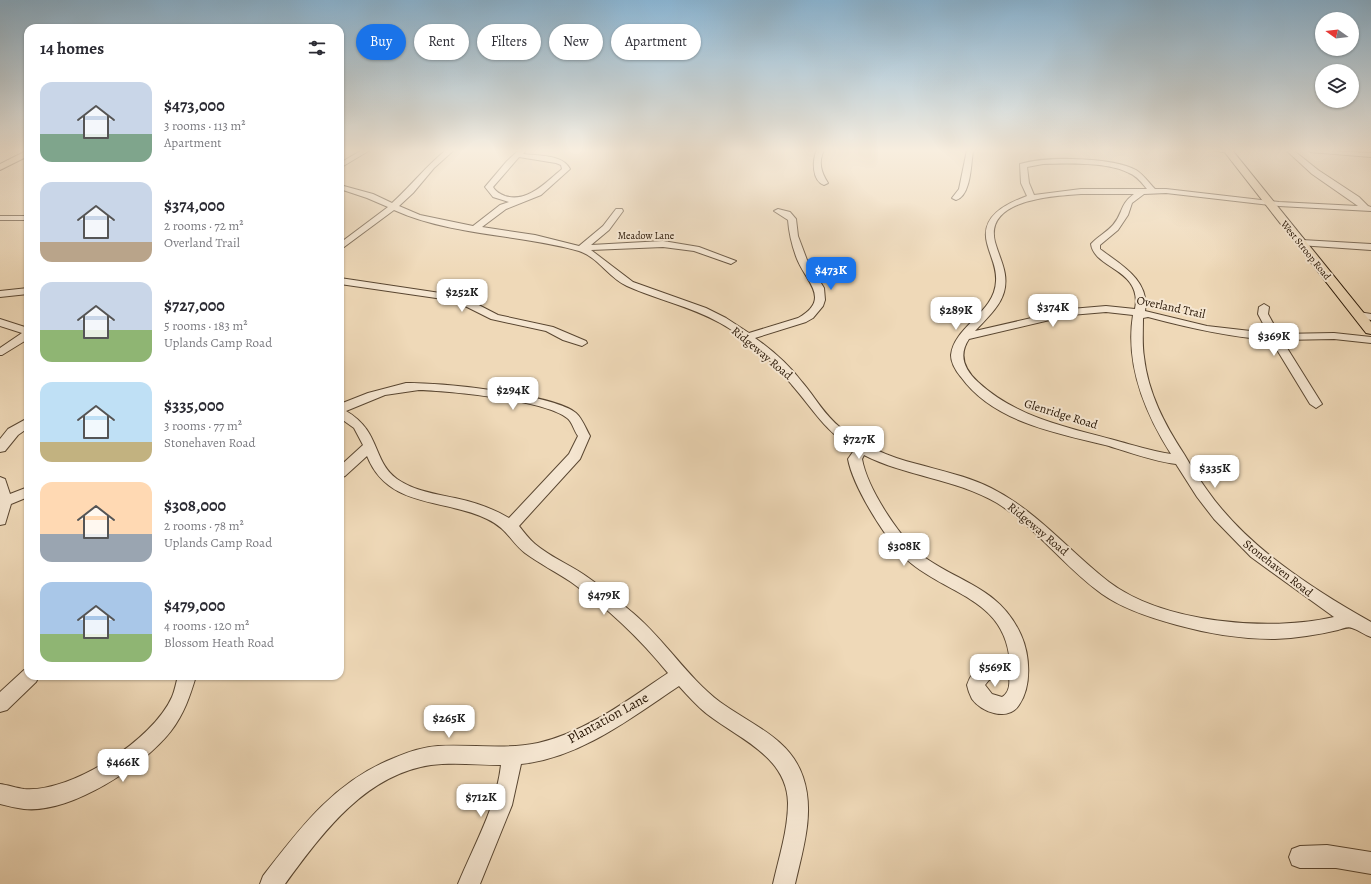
<!DOCTYPE html>
<meta charset="utf-8">
<style>
body{margin:0;font-family:Alegreya,serif;background:#f7f7f7;color:#2b2b33;height:100vh;display:flex;flex-direction:column;font-size:15px;white-space:nowrap}
*{box-sizing:border-box;margin:0}
p{font-size:13px;color:#7c7c81}
.icon{flex:none;width:22px;height:22px;fill:none;stroke:currentColor;stroke-width:2;stroke-linecap:round;stroke-linejoin:round}
.map{position:relative;flex:1;overflow:hidden}
.drawer{position:absolute;left:24px;top:24px;width:320px;height:656px;display:flex;flex-direction:column;background:#fff;border-radius:12px;box-shadow:0 1px 3px #0004}
.drawer>*{flex:none}
.top-card{position:absolute;left:356px;top:24px;width:380px;height:36px;display:flex;gap:8px}
.needle{width:26px;rotate:284deg}
.buttons{position:absolute;left:1315px;top:12px;display:grid;gap:8px}
.buttons a{display:grid;place-items:center;width:44px;height:44px;border-radius:50%;background:#fff;box-shadow:0 1px 3px #0004;font-size:20px}
.price{position:absolute;translate:-50% -34px;padding:0 9px;border-radius:8px;background:#fff;color:#222;font-size:13px;line-height:26px;filter:drop-shadow(0 1px 2px #0008)}
.price::after{content:'';position:absolute;left:50%;top:24px;width:12px;height:9px;margin-left:-6px;background:inherit;clip-path:polygon(0 0,100% 0,50% 100%)}
.price.on{background:#1a73e8;color:#fff}
ul{padding:0;list-style:none}
li{display:flex;align-items:center;gap:12px;height:100px;padding:0 16px}
li span{display:grid;place-items:center;flex:none;width:112px;height:80px;border-radius:12px;color:#555}
li>.icon{margin-inline-start:auto}
span .icon{width:48px;height:48px;fill:#fffc;stroke-width:1}
li b{font-size:17px}
h2{display:flex;justify-content:space-between;align-items:center;height:48px;padding:0 16px;font-size:17px}
.chip{padding:0 14px;border-radius:18px;background:#fff;box-shadow:0 1px 3px #0004;font-size:14px;line-height:36px}
.chip.on{background:#1a73e8;color:#fff}
.map>svg:first-child{display:block}
.lines{fill:none;stroke-linecap:round;stroke-linejoin:round}
.minor-casing{stroke:#594631;stroke-width:2}
.major-casing{stroke:#271504;stroke-width:2}
.minor{fill:#f5e6d1;fill-rule:evenodd}
.major{fill:#efd9b8;fill-rule:evenodd}
.labels{text-anchor:middle;dominant-baseline:central;stroke-width:4;stroke-linejoin:round;paint-order:stroke}
.far-street-label{font-size:10px;fill:#271504;stroke:#f5e6d1}
.street-label{font-size:12px;fill:#271504;stroke:#f5e6d1}
.near-street-label{font-size:14px;fill:#271504;stroke:#f5e6d1}
</style>
<div class="map">
<svg width="1371" height="884" viewBox="0 0 1371 884">
<rect width="100%" height="100%" fill="#efd9b8"/>
<filter id="stains"><feTurbulence type="fractalNoise" baseFrequency=".005" numOctaves="4"/><feColorMatrix values="0 0 0 0 .2 0 0 0 0 .09 0 0 0 0 .02 0 0 0 .5 -.17"/></filter>
<radialGradient id="worn" r=".72"><stop offset=".6" stop-color="#630" stop-opacity="0"/><stop offset="1" stop-color="#630" stop-opacity=".3"/></radialGradient>
<g class="lines">
<defs>
<g id="minor">
<polygon points="362,150 370,150 340,168 340,163"/>
<path d="M446,150H454L434,168L413,193L399,206L420,215L473,226L500,205L509,202L493,197L485,187L507,161L519,150H526L523,154C537,156 563,154 570,169L541,195L506,209L482,227L535,235L579,246L603,226L616,209H622L623,211L609,230L591,245L663,241L699,247L736,261L731,264L694,251L663,247L591,250L633,282L706,308L726,318L749,333L798,318C832,299 806,282 797,259C792,246 789,233 788,220L774,211L778,209L790,212L796,219L798,236L807,260L824,288L825,300L823,306L813,318L806,322L755,338C772,350 789,365 802,382C815,397 825,416 841,428C863,446 889,457 917,464C942,471 967,476 991,488C1037,511 1069,551 1109,582C1163,623 1270,632 1334,617L1251,557L1214,519L1197,497L1176,464C1153,461 1131,453 1109,446C1058,433 994,423 961,377C956,371 951,363 951,355C954,326 995,313 996,281C997,267 990,256 987,243C980,216 1006,204 1027,196L1021,183L1020,164C1045,156 1113,157 1136,170C1144,175 1149,183 1155,189H1166L1279,202L1358,206L1312,174L1286,150H1293L1318,170L1359,197L1368,206L1371,207V211L1279,206L1166,193L1144,194L1132,203L1128,215L1118,230L1100,245V249C1121,265 1150,280 1145,311L1207,326L1268,333L1258,314L1259,307L1264,304L1269,307L1268,314L1279,334L1334,333L1371,337V343L1334,339L1282,340L1322,404L1316,408L1310,404L1271,340C1229,337 1189,328 1148,317L1143,318C1143,331 1142,345 1144,357C1148,393 1165,425 1184,454C1191,466 1199,479 1207,490C1246,546 1312,589 1371,622V637C1364,635 1359,630 1352,628C1348,626 1342,629 1338,630C1317,635 1296,638 1275,639C1242,639 1209,634 1177,625C1151,618 1123,609 1102,594C1064,567 1037,528 997,503C954,478 907,477 864,455L862,459C867,488 902,543 927,559C964,584 1001,590 1021,635C1030,655 1032,686 1019,705C1008,722 981,712 972,699C970,695 968,690 967,685C975,662 988,664 1010,662C1005,600 952,596 912,564C889,546 853,487 848,459L855,449C825,432 814,410 792,385C772,360 747,338 720,323C690,306 658,300 627,286C609,278 598,257 579,251C518,234 452,236 394,210L340,250V243L388,207L367,198L340,189V185L373,194L392,203C411,186 426,166 446,150ZM519,157L556,163L561,165L562,169C546,182 528,203 505,196C500,194 496,192 493,187ZM1043,164C1066,163 1110,162 1129,173C1137,176 1142,183 1147,189H1081L1034,195L1029,183L1027,167ZM1081,194H1134C1119,205 1124,212 1113,225C1107,232 1097,237 1091,244C1094,269 1143,269 1135,309L1106,306L1071,309L975,331C985,320 1000,307 1004,292C1009,273 1000,260 995,242C984,199 1054,196 1081,194ZM1106,312L1133,315C1125,365 1145,413 1171,454C1151,451 1133,445 1114,440C1065,427 1016,417 978,382C964,369 958,355 969,339L1071,315ZM1009,677C1010,684 1009,693 1002,697L992,694L985,685L989,680Z"/>
<path d="M817,150H824C818,162 821,172 828,183L824,185C812,181 812,160 817,150Z"/>
<path d="M967,150H973C971,164 971,196 956,200L952,198L959,189Z"/>
<polygon points="1212,150 1231,150 1231,151 1228,153"/>
<polygon points="1307,150 1371,153 1371,157 1310,152"/>
<rect x="0" y="216" width="28" height="4"/>
<polygon points="1302,240 1371,244 1371,250 1299,245 1298,243"/>
<polygon points="340,278 447,294 469,300 498,315 553,327 586,341 587,343 582,346 563,340 546,331 491,319 461,304 443,299 340,284"/>
<polygon points="28,288 28,294 0,297 0,291"/>
<polygon points="1359,312 1371,314 1371,320 1355,317 1354,315 1355,313"/>
<polygon points="0,319 28,328 28,339 2,355 0,355 0,348 22,333 0,326"/>
<path d="M406,383C437,382 554,394 576,413C582,418 586,429 590,436L580,459L519,526C524,532 529,539 535,544C549,556 568,564 583,574C601,586 617,600 633,613C665,640 687,677 720,702C750,724 790,738 803,777C815,812 803,849 795,884H773C779,857 788,830 788,803C787,756 739,739 707,714C697,706 688,696 679,686C631,718 580,758 521,764L512,805L480,884H458C474,845 496,808 501,765C478,765 454,762 431,765C364,775 322,834 285,884H260L263,876C300,828 335,781 394,758C408,752 422,747 438,746C471,744 505,750 538,743C586,732 628,700 668,673C640,639 608,608 571,582C556,572 540,564 525,553C510,541 508,529 487,519C444,498 388,509 367,456L345,476L340,478V466L363,445L354,428L340,418V404L368,393ZM419,390C450,391 544,400 567,418C572,421 574,431 578,436L569,454L509,518C492,508 474,502 455,498C436,494 414,491 397,479C372,461 381,431 346,411L385,395Z"/>
<polygon points="28,418 28,428 18,435 5,451 0,452 0,439 8,429"/>
<polygon points="0,477 5,479 10,494 28,487 28,497 11,504 5,524 0,525"/>
<polygon points="28,669 28,676 39,676 36,682 7,710 0,712 0,692 24,670"/>
<path d="M178,676H196C190,696 184,714 171,731C144,766 70,814 24,809C16,808 8,806 0,804V784C8,785 16,788 24,789C71,793 153,740 172,697C175,690 176,683 178,676Z"/>
<polygon points="1327,845 1371,852 1371,874 1336,868 1300,868 1292,865 1289,857 1292,849 1300,846"/>
</g>
<g id="major">
<polygon points="28,150 28,156 0,170 0,164"/>
<polygon points="1223,150 1232,150 1371,322 1371,334 1366,333"/>
</g>
</defs>
<!-- minor casing -->
<use href="#minor" class="minor-casing"/>
<!-- major casing -->
<use href="#major" class="major-casing"/>
<!-- minor -->
<use href="#minor" class="minor"/>
<!-- major -->
<use href="#major" class="major"/>
</g>
<!-- sky -->
<linearGradient id="sky" x2="0" y2="1"><stop stop-color="#8ab6d5"/><stop offset="0.55" stop-color="#f8eedf"/><stop offset="1" stop-color="#f8eedf" stop-opacity="0"/></linearGradient>
<rect width="1371" height="274" fill="url(#sky)"/>
<g class="labels">
<!-- far-street labels -->
<g class="far-street-label">
<text x="646" y="235">Meadow Lane</text>
<text transform="translate(1306 250) rotate(51)">West Stroop Road</text>
</g>
<!-- street labels -->
<g class="street-label">
<text transform="translate(1171 307) rotate(12)">Overland Trail</text>
<text transform="translate(762 353) rotate(40)">Ridgeway Road</text>
<text transform="translate(1061 414) rotate(17)">Glenridge Road</text>
<text transform="translate(1038 529) rotate(40)">Ridgeway Road</text>
<text transform="translate(1278 568) rotate(38)">Stonehaven Road</text>
</g>
<!-- near-street labels -->
<g class="near-street-label">
<text transform="translate(608 718) rotate(-29)">Plantation Lane</text>
</g>
</g>
<rect width="100%" height="100%" filter="url(#stains)"/>
<rect width="100%" height="100%" fill="url(#worn)"/>
</svg>
<div class="buttons">
<a><svg class="needle" viewBox="-14 -14 28 28"><path d="M0-13l5 13h-10z" fill="#e53935"/><path d="M0 13l5-13h-10z" fill="#7c7c81"/></svg></a>
<a><svg class="icon" aria-label="layers" viewBox="0 0 24 24"><path d="M12 4l9 5-9 5-9-5zM3 14l9 5 9-5"/></svg></a>
</div>
<b class="price on" style="left:831px;top:291px">$473K</b>
<b class="price" style="left:462px;top:313px">$252K</b>
<b class="price" style="left:1053px;top:328px">$374K</b>
<b class="price" style="left:956px;top:331px">$289K</b>
<b class="price" style="left:1274px;top:357px">$369K</b>
<b class="price" style="left:513px;top:411px">$294K</b>
<b class="price" style="left:859px;top:460px">$727K</b>
<b class="price" style="left:1215px;top:489px">$335K</b>
<b class="price" style="left:904px;top:567px">$308K</b>
<b class="price" style="left:604px;top:616px">$479K</b>
<b class="price" style="left:995px;top:688px">$569K</b>
<b class="price" style="left:449px;top:739px">$265K</b>
<b class="price" style="left:123px;top:783px">$466K</b>
<b class="price" style="left:481px;top:818px">$712K</b>
<div class="top-card">
<a class="chip on">Buy</a>
<a class="chip">Rent</a>
<a class="chip">Filters</a>
<a class="chip">New</a>
<a class="chip">Apartment</a>
</div>
<section class="drawer">
<h2>14 homes<svg class="icon" aria-label="filters" viewBox="0 0 24 24"><path d="M4 7h16M4 17h16"/><circle cx="9" cy="7" r="2"/><circle cx="15" cy="17" r="2"/></svg></h2>
<ul>
<li><span style="background:linear-gradient(#c9d6e8 65%,#7fa58c 0)"><svg class="icon" aria-label="home" viewBox="0 0 24 24"><path d="M3 11l9-7 9 7M6 9v11h12V9"/></svg></span><div><b>$473,000</b><p>3 rooms · 113 m²</p><p>Apartment</p></div></li>
<li><span style="background:linear-gradient(#c9d6e8 75%,#b9a48a 0)"><svg class="icon" aria-label="home" viewBox="0 0 24 24"><path d="M3 11l9-7 9 7M6 9v11h12V9"/></svg></span><div><b>$374,000</b><p>2 rooms · 72 m²</p><p>Overland Trail</p></div></li>
<li><span style="background:linear-gradient(#c9d6e8 60%,#8fb573 0)"><svg class="icon" aria-label="home" viewBox="0 0 24 24"><path d="M3 11l9-7 9 7M6 9v11h12V9"/></svg></span><div><b>$727,000</b><p>5 rooms · 183 m²</p><p>Uplands Camp Road</p></div></li>
<li><span style="background:linear-gradient(#bfe0f5 75%,#c2b280 0)"><svg class="icon" aria-label="home" viewBox="0 0 24 24"><path d="M3 11l9-7 9 7M6 9v11h12V9"/></svg></span><div><b>$335,000</b><p>3 rooms · 77 m²</p><p>Stonehaven Road</p></div></li>
<li><span style="background:linear-gradient(#ffd9b3 65%,#9aa5b1 0)"><svg class="icon" aria-label="home" viewBox="0 0 24 24"><path d="M3 11l9-7 9 7M6 9v11h12V9"/></svg></span><div><b>$308,000</b><p>2 rooms · 78 m²</p><p>Uplands Camp Road</p></div></li>
<li><span style="background:linear-gradient(#a9c7e8 65%,#8fb573 0)"><svg class="icon" aria-label="home" viewBox="0 0 24 24"><path d="M3 11l9-7 9 7M6 9v11h12V9"/></svg></span><div><b>$479,000</b><p>4 rooms · 120 m²</p><p>Blossom Heath Road</p></div></li>
</ul>
</section>
</div>
